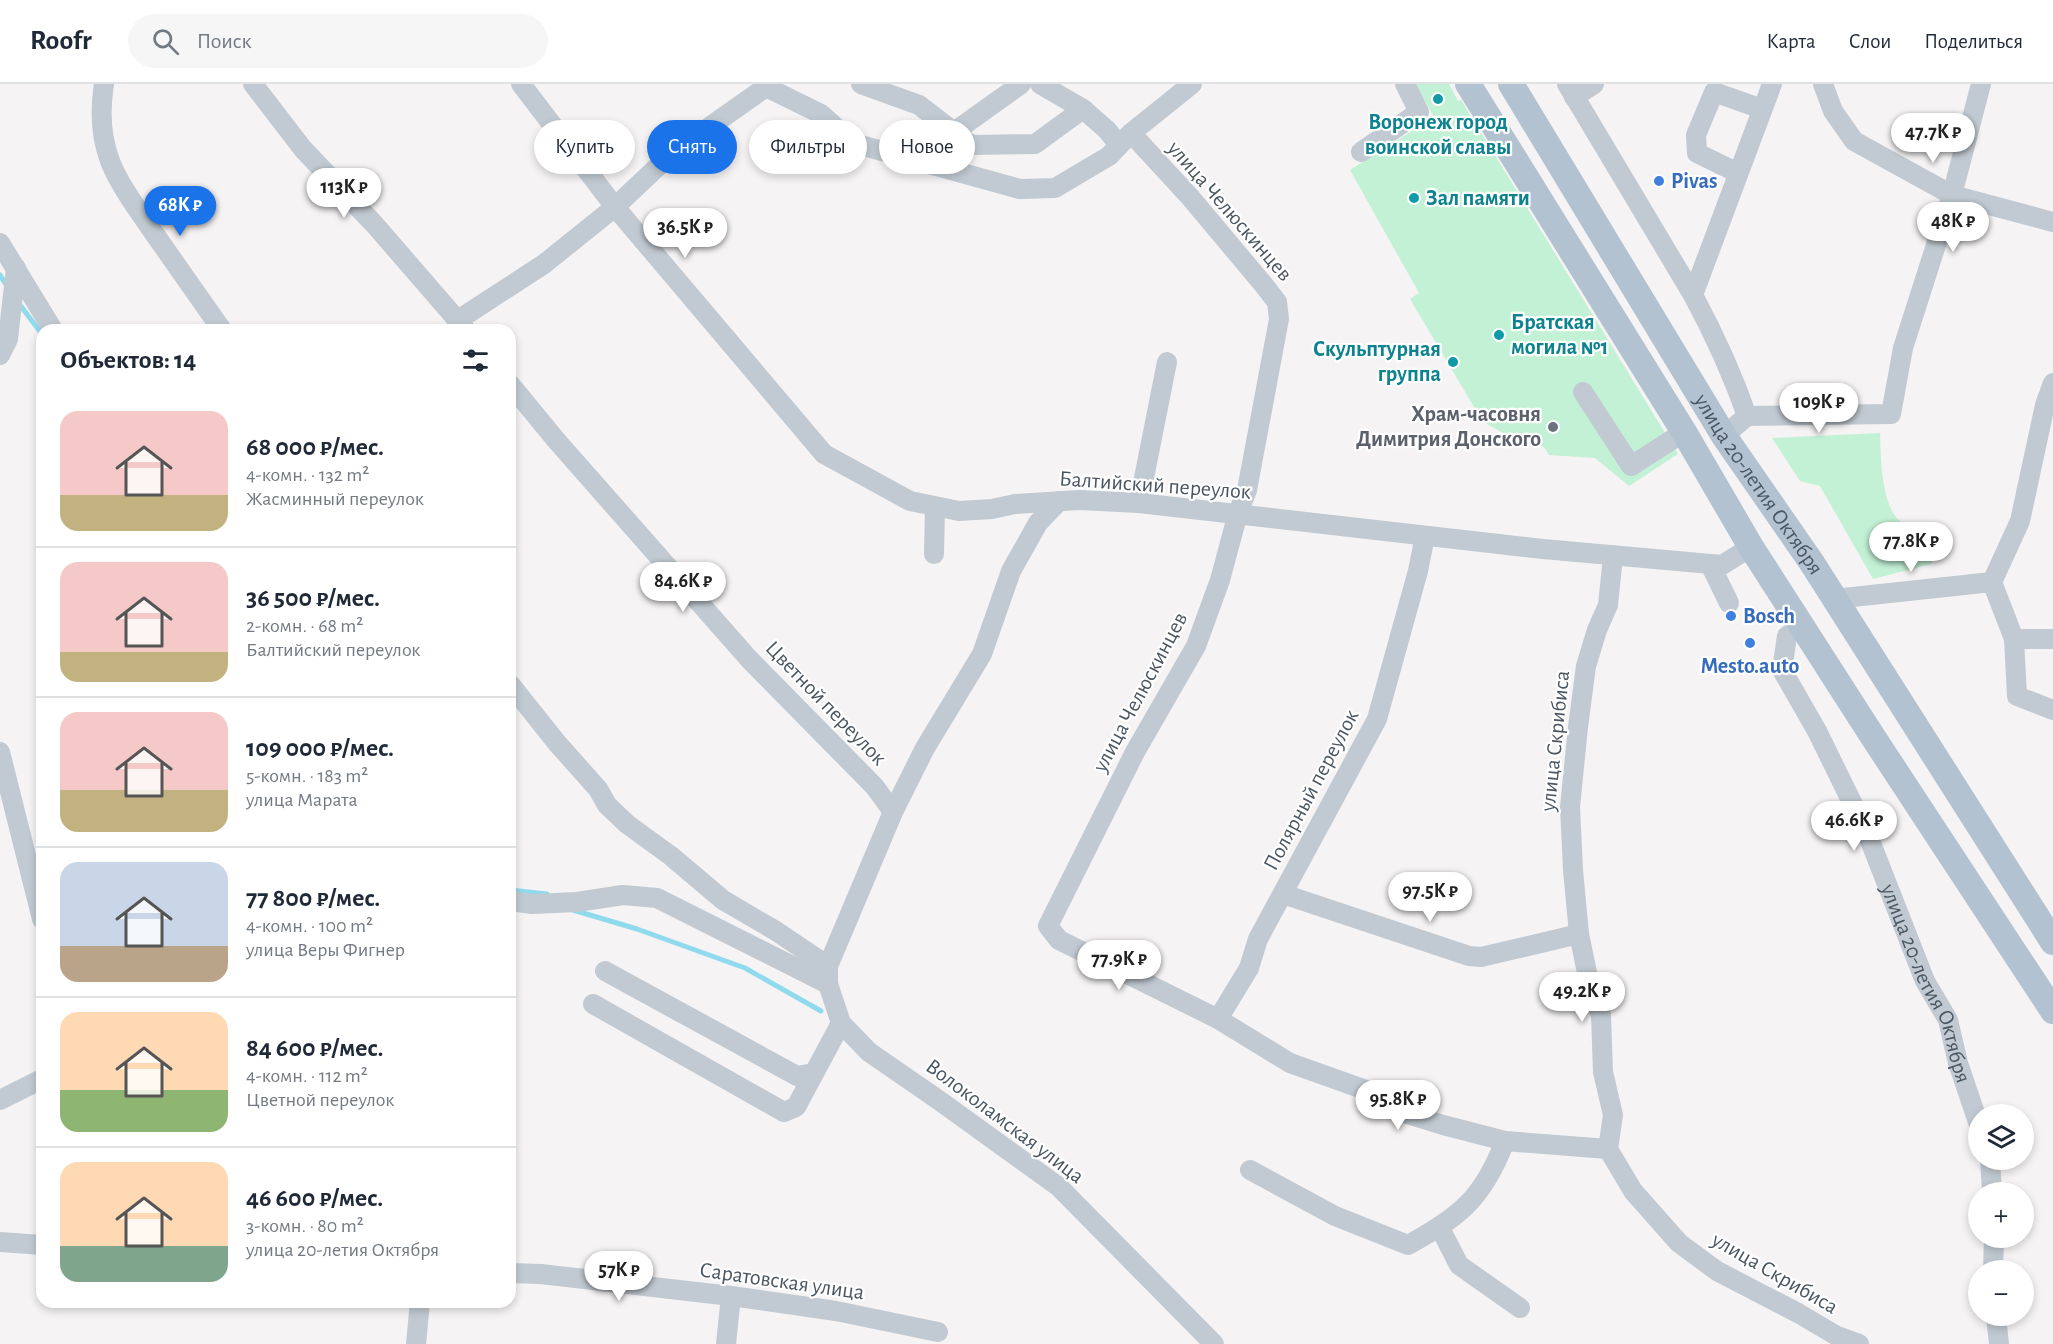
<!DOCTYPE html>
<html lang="ru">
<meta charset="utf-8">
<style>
body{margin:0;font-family:"Alegreya Sans",sans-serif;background:#f6f6f7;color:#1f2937;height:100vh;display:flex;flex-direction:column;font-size:22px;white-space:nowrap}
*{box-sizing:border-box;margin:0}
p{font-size:20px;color:#747a83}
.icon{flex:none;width:33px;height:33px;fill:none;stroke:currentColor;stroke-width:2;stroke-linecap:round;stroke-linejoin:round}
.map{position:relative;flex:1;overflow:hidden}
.sheet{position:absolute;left:36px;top:240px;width:480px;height:984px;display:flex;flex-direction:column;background:#fff;border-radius:18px;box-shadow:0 3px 9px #0003}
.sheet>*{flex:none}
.guide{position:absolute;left:534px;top:36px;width:570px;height:54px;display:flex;gap:12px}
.controls{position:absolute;left:1968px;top:1020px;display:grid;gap:12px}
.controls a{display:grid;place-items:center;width:66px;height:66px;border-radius:50%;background:#fff;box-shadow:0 3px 9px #0003;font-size:30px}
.price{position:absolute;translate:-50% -51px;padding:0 14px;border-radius:21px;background:#fff;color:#222;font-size:20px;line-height:39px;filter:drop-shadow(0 2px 3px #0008)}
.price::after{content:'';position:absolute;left:50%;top:36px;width:18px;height:14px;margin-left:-9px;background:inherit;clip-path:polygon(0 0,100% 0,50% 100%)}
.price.active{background:#1a73e8;color:#fff}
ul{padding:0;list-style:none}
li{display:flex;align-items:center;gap:18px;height:150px;padding:0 24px}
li+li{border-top:2px solid #e0e1e3}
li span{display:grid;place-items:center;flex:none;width:168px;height:120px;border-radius:18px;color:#555}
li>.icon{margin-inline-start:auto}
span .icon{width:72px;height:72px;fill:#fffc;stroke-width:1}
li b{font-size:26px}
h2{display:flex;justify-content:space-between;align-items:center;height:72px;padding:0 24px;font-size:26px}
.pill{padding:0 21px;border-radius:27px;background:#fff;box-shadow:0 3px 9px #0003;font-size:21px;line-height:54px}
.pill.active{background:#1a73e8;color:#fff}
header{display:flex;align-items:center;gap:36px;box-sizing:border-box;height:84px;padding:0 30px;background:#fff;border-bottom:2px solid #e0e1e3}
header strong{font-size:28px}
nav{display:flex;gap:33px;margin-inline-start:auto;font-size:21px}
.search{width:420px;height:54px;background:#f6f6f7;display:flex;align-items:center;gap:15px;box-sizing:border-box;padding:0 21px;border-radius:33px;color:#747a83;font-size:22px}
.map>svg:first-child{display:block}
.green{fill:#c3f1d5}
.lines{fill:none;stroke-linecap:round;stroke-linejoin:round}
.stream{stroke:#90daee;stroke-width:5}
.minor{stroke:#c1cad2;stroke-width:20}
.major{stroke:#b3c2d1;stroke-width:26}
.culture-dot{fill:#0f9aa8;stroke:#fff;stroke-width:2}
.shop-dot{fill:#3f7fe0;stroke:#fff;stroke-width:2}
.worship-dot{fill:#6b7280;stroke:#fff;stroke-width:2}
.labels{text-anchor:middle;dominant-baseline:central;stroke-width:4.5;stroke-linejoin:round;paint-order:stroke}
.culture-label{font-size:22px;font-weight:bold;fill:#0d838f;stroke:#fff;text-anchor:start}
.shop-label{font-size:22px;font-weight:bold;fill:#366cbe;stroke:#fff;text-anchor:start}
.street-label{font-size:22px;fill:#4a5661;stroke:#fff}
.worship-label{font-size:22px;font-weight:bold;fill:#5b616d;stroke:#fff;text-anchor:end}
</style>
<header>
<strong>Roofr</strong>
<div class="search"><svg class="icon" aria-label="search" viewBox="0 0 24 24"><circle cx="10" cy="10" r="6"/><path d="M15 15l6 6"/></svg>Поиск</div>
<nav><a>Карта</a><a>Слои</a><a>Поделиться</a></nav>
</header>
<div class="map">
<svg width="2053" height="1260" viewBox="0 0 2053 1260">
<rect width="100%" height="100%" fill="#f5f3f3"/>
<!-- green -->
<g class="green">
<polygon points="1415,0 1449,0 1458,17 1461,16 1678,370 1629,402 1595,374 1549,371 1544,363 1522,359 1483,338 1410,215 1419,209 1350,86 1434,33"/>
<path d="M1880,349C1881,372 1880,436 1910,442C1919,443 1929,442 1938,442L1941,460L1931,480L1873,495L1820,402L1800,397L1772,354Z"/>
</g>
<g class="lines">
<!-- stream -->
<g class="stream">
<polyline points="0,191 7,202"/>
<polyline points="17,217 42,250"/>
<polyline points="510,806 547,810"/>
<polyline points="573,826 637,845 745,884 821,927"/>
</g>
<!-- minor -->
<g class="minor">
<path d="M104,0C100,25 101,53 110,77C119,101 141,130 156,152C178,183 200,215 222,246"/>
<polyline points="253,0 303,65 375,141 465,245"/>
<polyline points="521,0 615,123 824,370 910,417 959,427 992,425 1015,420 1079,416 1139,419 1543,465 1722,481 1751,463"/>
<polyline points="764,0 766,3 821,30 853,59 1020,105 1055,104 1109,72 1131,49 1192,0"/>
<polyline points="861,0 919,21 971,61 1035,60 1083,25 1107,46 1119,61"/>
<polyline points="1040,0 1083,25"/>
<polyline points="1567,0 1693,211"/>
<polyline points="1823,0 1833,27 1854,57 1952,111 2053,138"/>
<polyline points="1574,13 1594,0"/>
<polyline points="954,48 1021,0"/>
<polyline points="1131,49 1190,113 1263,200 1277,218 1279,235 1247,406 1238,429 1220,496 1196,562 1135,668 1048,842 1059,856 1218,935 1290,979 1363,1005 1391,1025 1443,1041 1505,1057 1608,1065"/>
<polyline points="1361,68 1419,28 1405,0"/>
<polyline points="1738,89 1697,69 1696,51 1714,8 1762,25"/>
<polyline points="0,159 53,246"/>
<polyline points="458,236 544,180 615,123 671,70 766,3"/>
<polyline points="0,271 8,255 16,184"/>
<polyline points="510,300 556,356 749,575 875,703 893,728"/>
<polyline points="1583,308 1631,382 1684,348"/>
<polyline points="1747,332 1891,330 1903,264 1952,111 1981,0"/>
<path d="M1724,352L1747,332C1732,289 1714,250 1693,211L1772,0"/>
<polyline points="1059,417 1038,439 1011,487 982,570 925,664 893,728 828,882 828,900 841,939 869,968 940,1017 1059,1103 1214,1260"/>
<polyline points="1139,419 1167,278"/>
<polyline points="934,470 935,423"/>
<polyline points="1613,472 1608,521 1597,546 1586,582 1578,643 1570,723 1573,786 1579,850 1590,903 1601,931 1603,988 1613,1031 1608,1065 1633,1107 1679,1159 1717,1187 1798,1229 1837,1252 1859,1260"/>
<polyline points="1710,480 1729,519"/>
<polyline points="1992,498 2020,437 2045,321 2053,299"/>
<polyline points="1992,498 2014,555 2017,612 2053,626"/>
<polyline points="1834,515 1992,498"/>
<path id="s1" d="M1802,541L1787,552L1782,586L1817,647L1867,749L1925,897L1948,936L1958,979L1978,1038"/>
<polyline points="2014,555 2053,555"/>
<polyline points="510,600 557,659 598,705 607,721 627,740 671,772 723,816 776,847 828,882"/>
<polyline points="0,668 42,835"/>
<polyline points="1283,810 1469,872 1481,873 1579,850"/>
<polyline points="510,817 532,820 577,818 623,811 657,814 828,900"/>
<polyline points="605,887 797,992 814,989"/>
<polyline points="593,920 784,1028 796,1023 841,939"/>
<polyline points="1218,935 1249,884 1258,855 1377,635 1418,487 1425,452"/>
<polyline points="0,1016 42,995"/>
<polyline points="1990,1076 1992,1108"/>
<path d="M1250,1086L1335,1132L1408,1161C1461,1132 1483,1114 1505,1057"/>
<polyline points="1440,1144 1459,1181 1520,1224"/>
<polyline points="0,1158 42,1161"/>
<polyline points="1993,1186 1994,1154"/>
<polyline points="510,1189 541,1190 731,1212 836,1227 938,1248"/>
<polyline points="1996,1232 1999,1260"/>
<polyline points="416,1260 420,1218"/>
<polyline points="726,1260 731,1212"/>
</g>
<!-- major -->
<g class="major">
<polyline points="1468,0 1684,348 1751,463 1873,653 2053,927"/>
<path id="s2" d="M1511,0L1724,352L1812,479L2053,858"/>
</g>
</g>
<!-- markers -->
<g class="culture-dot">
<circle cx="1438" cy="15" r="6"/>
<circle cx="1414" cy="114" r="6"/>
<circle cx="1499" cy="251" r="6"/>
<circle cx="1453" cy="278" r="6"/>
</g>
<g class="shop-dot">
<circle cx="1659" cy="97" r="6"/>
<circle cx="1731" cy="532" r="6"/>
<circle cx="1750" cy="559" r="6"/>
</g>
<circle class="worship-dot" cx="1553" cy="343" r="6"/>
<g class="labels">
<!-- culture labels -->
<g class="culture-label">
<text x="1438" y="38" text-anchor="middle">Воронеж город<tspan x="1438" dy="25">воинской славы</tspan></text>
<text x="1426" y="114">Зал памяти</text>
<text x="1511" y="238">Братская<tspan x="1511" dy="25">могила №1</tspan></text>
<text x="1441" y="265" text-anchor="end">Скульптурная<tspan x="1441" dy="25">группа</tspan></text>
</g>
<!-- shop labels -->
<g class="shop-label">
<text x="1671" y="97">Pivas</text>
<text x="1743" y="532">Bosch</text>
<text x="1750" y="582" text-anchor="middle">Mesto.auto</text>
</g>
<!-- street labels -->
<g class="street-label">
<text transform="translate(1230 127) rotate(49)">улица Челюскинцев</text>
<text transform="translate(1155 401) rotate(4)">Балтийский переулок</text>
<text stroke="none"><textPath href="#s2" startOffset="471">улица 20-летия Октября</textPath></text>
<text transform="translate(1140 608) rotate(-62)">улица Челюскинцев</text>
<text transform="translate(826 619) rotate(46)">Цветной переулок</text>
<text transform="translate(1555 657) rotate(-84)">улица Скрибиса</text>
<text transform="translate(1311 706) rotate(-62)">Полярный переулок</text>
<text stroke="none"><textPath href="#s1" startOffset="399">улица 20-летия Октября</textPath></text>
<text transform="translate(1005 1037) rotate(37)">Волоколамская улица</text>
<text transform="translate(1775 1189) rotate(30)">улица Скрибиса</text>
<text transform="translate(782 1197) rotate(8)">Саратовская улица</text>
</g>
<!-- worship labels -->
<g class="worship-label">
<text x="1541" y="330">Храм-часовня<tspan x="1541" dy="25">Димитрия Донского</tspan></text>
</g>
</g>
</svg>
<div class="controls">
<a><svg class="icon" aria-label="layers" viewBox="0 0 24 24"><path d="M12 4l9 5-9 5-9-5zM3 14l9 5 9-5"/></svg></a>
<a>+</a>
<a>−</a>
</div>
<b class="price" style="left:1933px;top:80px">47.7K ₽</b>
<b class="price" style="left:344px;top:135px">113K ₽</b>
<b class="price active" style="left:180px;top:153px">68K ₽</b>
<b class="price" style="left:1953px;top:169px">48K ₽</b>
<b class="price" style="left:685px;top:175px">36.5K ₽</b>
<b class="price" style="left:1819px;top:350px">109K ₽</b>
<b class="price" style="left:1911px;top:489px">77.8K ₽</b>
<b class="price" style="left:683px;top:529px">84.6K ₽</b>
<b class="price" style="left:1854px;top:768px">46.6K ₽</b>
<b class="price" style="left:1430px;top:839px">97.5K ₽</b>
<b class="price" style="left:1119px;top:907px">77.9K ₽</b>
<b class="price" style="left:1582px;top:939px">49.2K ₽</b>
<b class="price" style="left:1398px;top:1047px">95.8K ₽</b>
<b class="price" style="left:619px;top:1218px">57K ₽</b>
<div class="guide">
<a class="pill">Купить</a>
<a class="pill active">Снять</a>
<a class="pill">Фильтры</a>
<a class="pill">Новое</a>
</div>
<section class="sheet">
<h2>Объектов: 14<svg class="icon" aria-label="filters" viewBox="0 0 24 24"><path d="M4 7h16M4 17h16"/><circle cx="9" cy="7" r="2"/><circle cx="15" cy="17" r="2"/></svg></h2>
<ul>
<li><span style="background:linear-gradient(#f6c9c9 70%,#c2b280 0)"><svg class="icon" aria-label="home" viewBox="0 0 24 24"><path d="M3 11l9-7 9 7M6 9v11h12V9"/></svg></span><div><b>68 000 ₽/мес.</b><p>4-комн. · 132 m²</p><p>Жасминный переулок</p></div></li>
<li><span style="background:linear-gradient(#f6c9c9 75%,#c2b280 0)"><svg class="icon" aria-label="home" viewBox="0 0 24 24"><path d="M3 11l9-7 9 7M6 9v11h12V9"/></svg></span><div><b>36 500 ₽/мес.</b><p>2-комн. · 68 m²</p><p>Балтийский переулок</p></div></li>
<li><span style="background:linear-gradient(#f6c9c9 65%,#c2b280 0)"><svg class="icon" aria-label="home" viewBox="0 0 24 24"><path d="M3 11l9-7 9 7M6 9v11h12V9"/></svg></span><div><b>109 000 ₽/мес.</b><p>5-комн. · 183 m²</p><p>улица Марата</p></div></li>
<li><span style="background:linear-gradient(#c9d6e8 70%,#b9a48a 0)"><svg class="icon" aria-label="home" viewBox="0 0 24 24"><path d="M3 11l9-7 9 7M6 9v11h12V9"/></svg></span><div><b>77 800 ₽/мес.</b><p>4-комн. · 100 m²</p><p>улица Веры Фигнер</p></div></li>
<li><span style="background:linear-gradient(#ffd9b3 65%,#8fb573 0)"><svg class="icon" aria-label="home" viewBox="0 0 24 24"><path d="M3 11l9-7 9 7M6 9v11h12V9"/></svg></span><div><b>84 600 ₽/мес.</b><p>4-комн. · 112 m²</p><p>Цветной переулок</p></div></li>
<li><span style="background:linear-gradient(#ffd9b3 70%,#7fa58c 0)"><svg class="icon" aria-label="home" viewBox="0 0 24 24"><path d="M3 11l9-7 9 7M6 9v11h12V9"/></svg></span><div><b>46 600 ₽/мес.</b><p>3-комн. · 80 m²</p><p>улица 20-летия Октября</p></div></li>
</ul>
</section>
</div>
